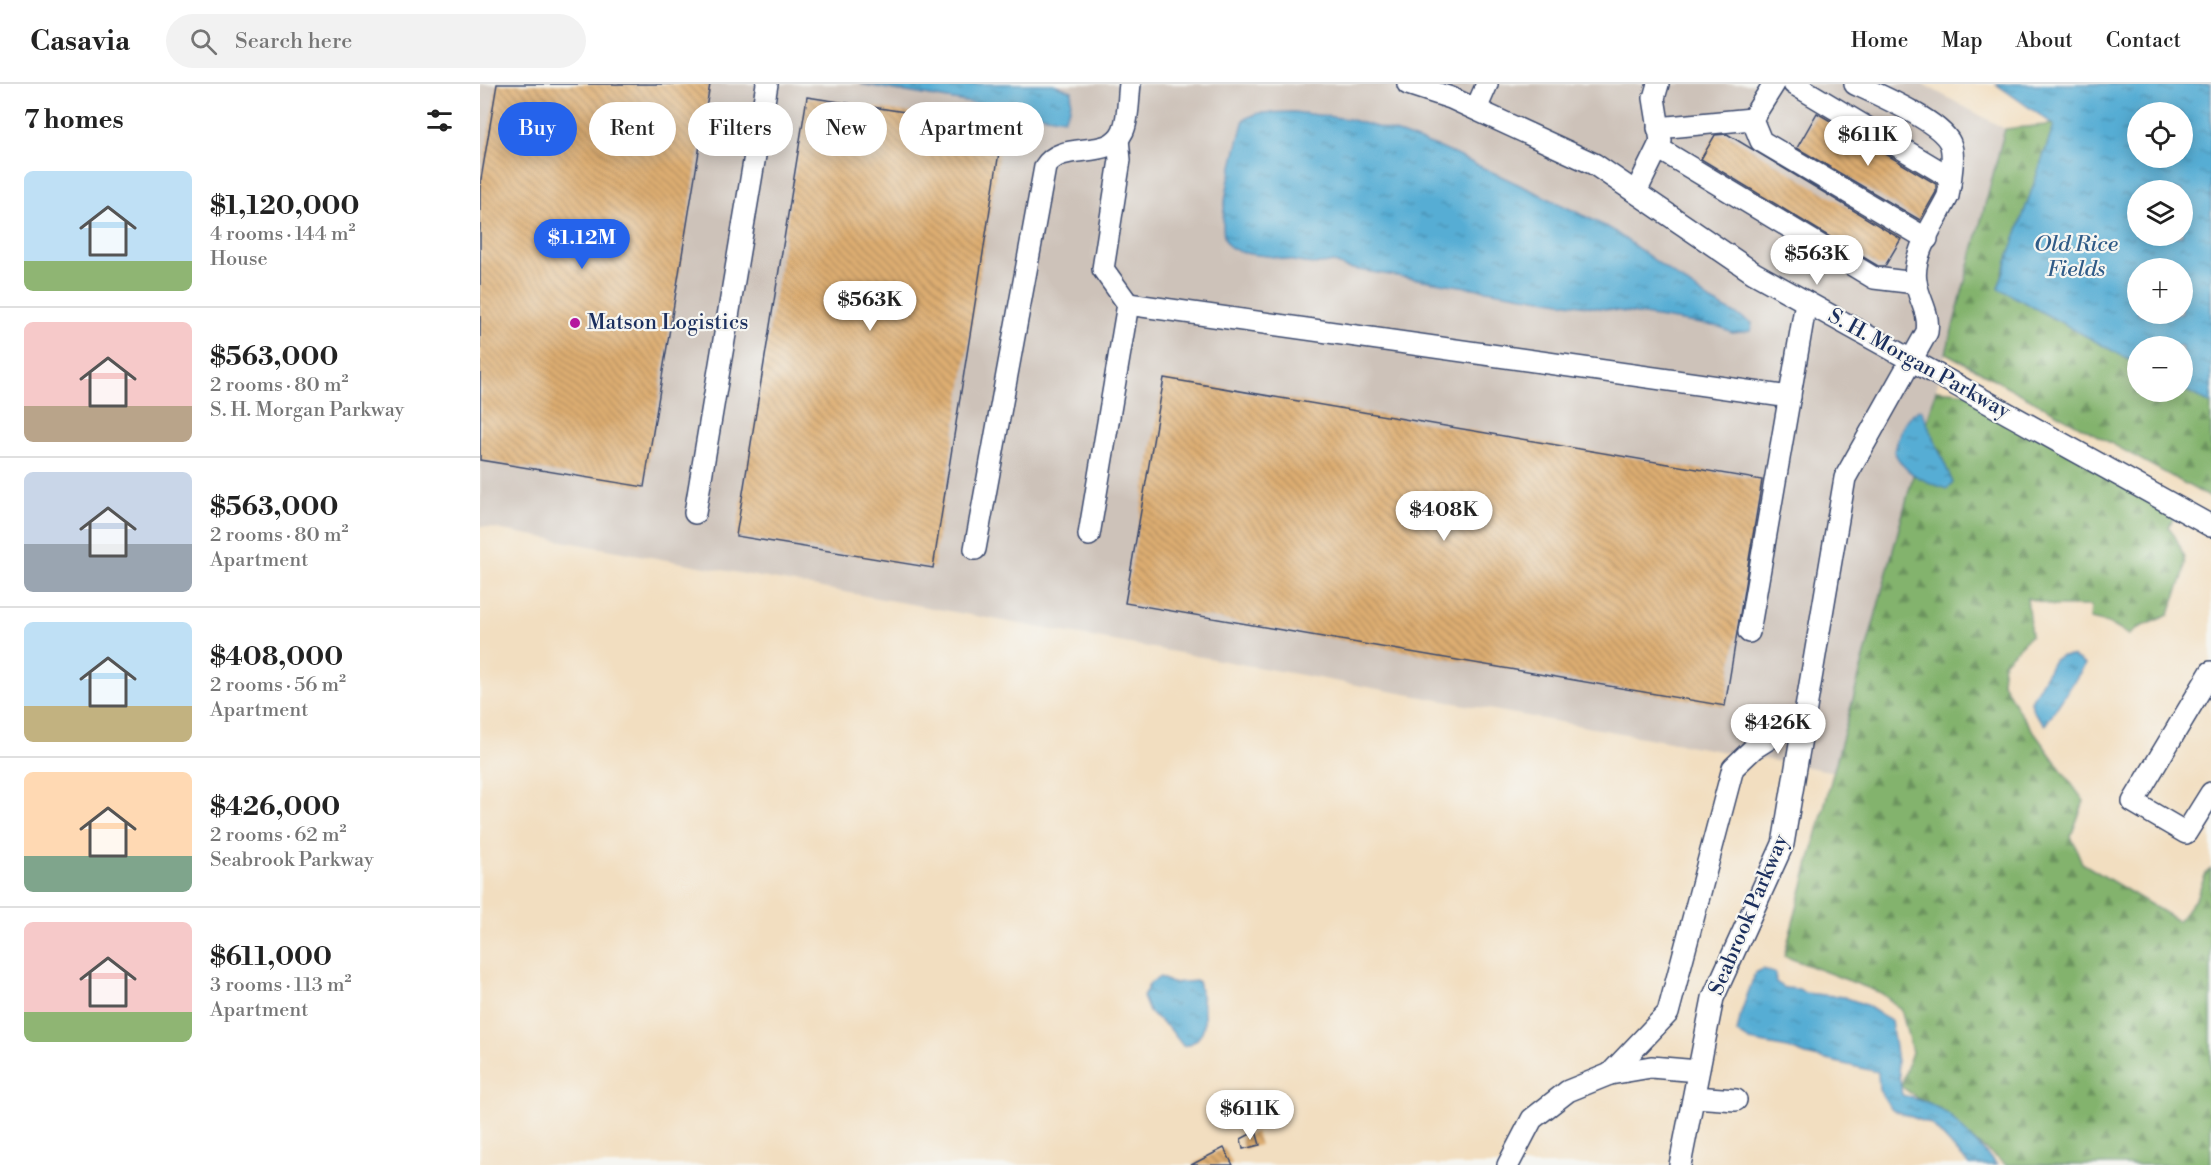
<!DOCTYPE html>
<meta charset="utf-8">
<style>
body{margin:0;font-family:"Libre Bodoni",serif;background:#f2f2f2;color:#222;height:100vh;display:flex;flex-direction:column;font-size:22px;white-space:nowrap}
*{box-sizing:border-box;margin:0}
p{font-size:20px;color:#767676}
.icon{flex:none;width:33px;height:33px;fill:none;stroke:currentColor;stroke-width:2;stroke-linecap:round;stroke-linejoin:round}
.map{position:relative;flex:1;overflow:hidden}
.side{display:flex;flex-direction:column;background:#fff;width:480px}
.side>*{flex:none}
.hud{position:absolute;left:18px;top:18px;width:570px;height:54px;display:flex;gap:12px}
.buttons{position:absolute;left:1647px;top:18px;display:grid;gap:12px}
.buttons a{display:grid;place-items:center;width:66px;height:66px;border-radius:50%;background:#fff;box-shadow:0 3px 15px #0003;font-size:30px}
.price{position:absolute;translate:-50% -51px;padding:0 14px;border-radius:21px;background:#fff;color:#222;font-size:20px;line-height:39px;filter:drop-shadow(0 2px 3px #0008)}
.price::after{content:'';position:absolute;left:50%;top:36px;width:18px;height:14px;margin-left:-9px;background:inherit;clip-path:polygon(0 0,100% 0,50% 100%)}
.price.selected{background:#2563eb;color:#fff}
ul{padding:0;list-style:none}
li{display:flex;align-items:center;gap:18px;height:150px;padding:0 24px}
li+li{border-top:2px solid #e0e0e0}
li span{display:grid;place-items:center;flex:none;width:168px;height:120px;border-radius:9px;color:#555}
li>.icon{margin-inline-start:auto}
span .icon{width:72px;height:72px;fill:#fffc;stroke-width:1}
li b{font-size:26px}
h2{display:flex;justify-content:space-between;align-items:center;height:72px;padding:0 24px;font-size:26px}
.pill{padding:0 21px;border-radius:27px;background:#fff;box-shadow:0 3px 15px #0003;font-size:21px;line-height:54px}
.pill.selected{background:#2563eb;color:#fff}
header{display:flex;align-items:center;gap:36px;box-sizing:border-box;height:84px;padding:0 30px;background:#fff;border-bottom:2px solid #e0e0e0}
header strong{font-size:28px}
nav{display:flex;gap:33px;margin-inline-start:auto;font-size:21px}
.search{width:420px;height:54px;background:#f2f2f2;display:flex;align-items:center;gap:15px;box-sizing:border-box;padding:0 21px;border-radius:33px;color:#767676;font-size:22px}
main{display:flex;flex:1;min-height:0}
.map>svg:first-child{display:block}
.industrial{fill:#cdc2b9}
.forest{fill:url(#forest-firs);stroke:#4f7166;stroke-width:1.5;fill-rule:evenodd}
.water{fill:url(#water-ripples);stroke:#396e99;stroke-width:1.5;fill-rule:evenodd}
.building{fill:url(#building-back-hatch)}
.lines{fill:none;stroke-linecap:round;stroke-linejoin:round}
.minor-casing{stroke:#3b496d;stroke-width:24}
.minor{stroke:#fff;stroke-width:21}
.poi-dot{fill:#b5179e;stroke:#f6f6f2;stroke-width:2}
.labels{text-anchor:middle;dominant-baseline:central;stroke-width:4.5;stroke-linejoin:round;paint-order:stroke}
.poi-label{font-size:21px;fill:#1b2f5e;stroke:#f6f6f2;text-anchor:start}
.street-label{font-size:21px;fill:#1b2f5e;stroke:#f6f6f2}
.water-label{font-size:22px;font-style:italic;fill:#305b87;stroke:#f6f6f2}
</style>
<header>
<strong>Casavia</strong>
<div class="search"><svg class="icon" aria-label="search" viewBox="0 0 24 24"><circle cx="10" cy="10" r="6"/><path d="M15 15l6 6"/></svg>Search here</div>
<nav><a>Home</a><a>Map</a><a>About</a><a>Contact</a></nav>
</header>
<main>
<section class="side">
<h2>7 homes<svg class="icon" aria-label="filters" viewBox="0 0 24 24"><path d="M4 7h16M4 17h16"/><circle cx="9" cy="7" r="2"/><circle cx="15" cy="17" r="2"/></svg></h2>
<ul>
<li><span style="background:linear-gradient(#bfe0f5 75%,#8fb573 0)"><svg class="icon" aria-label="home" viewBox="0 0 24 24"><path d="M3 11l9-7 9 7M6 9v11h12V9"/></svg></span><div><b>$1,120,000</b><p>4 rooms · 144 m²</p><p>House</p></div></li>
<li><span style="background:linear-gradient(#f6c9c9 70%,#b9a48a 0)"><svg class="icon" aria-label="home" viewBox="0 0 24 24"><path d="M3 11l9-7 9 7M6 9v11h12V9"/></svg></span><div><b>$563,000</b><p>2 rooms · 80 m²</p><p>S. H. Morgan Parkway</p></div></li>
<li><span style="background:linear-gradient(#c9d6e8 60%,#9aa5b1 0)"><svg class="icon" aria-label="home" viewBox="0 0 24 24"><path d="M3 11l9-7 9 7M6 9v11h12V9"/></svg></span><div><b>$563,000</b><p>2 rooms · 80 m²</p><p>Apartment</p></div></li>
<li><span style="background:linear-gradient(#bfe0f5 70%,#c2b280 0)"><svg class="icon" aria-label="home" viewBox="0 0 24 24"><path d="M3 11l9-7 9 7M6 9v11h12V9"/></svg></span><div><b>$408,000</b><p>2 rooms · 56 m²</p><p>Apartment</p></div></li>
<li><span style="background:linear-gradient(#ffd9b3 70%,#7fa58c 0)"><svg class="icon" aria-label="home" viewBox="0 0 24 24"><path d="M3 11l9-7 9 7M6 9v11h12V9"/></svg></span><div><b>$426,000</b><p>2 rooms · 62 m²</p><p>Seabrook Parkway</p></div></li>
<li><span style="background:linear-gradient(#f6c9c9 75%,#8fb573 0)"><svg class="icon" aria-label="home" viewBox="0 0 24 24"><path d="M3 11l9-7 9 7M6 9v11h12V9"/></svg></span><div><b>$611,000</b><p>3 rooms · 113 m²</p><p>Apartment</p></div></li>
</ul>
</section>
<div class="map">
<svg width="1731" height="1081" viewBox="0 0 1731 1081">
<defs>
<pattern id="forest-firs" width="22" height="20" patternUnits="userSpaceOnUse" patternTransform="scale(1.5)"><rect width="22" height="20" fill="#83b36d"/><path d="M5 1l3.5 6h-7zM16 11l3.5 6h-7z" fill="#6a925d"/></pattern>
<pattern id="water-ripples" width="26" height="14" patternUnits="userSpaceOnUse" patternTransform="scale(1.5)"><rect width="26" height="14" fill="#57add4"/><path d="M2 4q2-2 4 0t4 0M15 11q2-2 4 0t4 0" fill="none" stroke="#478daf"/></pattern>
<pattern id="building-back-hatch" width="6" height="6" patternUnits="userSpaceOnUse" patternTransform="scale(1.5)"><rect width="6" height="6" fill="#ddad71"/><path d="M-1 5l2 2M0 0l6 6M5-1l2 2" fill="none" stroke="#b28d60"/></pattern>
</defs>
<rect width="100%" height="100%" fill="#f6f6f2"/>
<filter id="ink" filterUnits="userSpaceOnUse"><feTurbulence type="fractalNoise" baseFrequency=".0167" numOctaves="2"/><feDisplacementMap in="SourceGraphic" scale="12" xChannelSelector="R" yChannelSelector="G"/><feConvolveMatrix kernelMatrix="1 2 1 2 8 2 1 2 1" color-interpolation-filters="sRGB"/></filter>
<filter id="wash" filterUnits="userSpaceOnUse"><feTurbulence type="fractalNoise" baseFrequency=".008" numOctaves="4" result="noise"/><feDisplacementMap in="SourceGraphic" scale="24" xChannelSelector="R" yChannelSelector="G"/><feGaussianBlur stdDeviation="1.35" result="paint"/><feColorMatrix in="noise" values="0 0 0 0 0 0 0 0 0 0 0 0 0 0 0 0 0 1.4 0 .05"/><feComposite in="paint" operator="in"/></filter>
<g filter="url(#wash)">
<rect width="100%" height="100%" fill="#f2dec0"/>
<!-- industrial -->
<polygon class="industrial" points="0,0 1443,0 1525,45 1355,688 0,442"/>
<!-- forest -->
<g class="forest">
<path d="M1731,25V414L1466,269L1525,45L1657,32L1658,74H1702V28ZM1658,106H1702V152H1658ZM1658,184H1702V230H1658ZM1658,262H1702V308H1658Z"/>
<path d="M1456,306L1492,309L1699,424L1689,443C1717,486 1701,489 1689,531L1658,544L1649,551L1628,539L1610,535L1611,522H1574L1547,514L1551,551L1524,578L1522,597L1540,629L1604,717L1591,752L1602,779L1698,837L1716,814L1726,789L1731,785V1081H1526L1421,1002L1432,968L1421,925L1401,909L1304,872Z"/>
</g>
<!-- water -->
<g class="water">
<polygon points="380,0 573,0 592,7 590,24 584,35"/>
<path d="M1516,0H1731V320L1703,305L1702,262H1658L1657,280L1518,204L1574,41ZM1658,28H1702V74H1658ZM1658,106H1702V152H1658ZM1702,184V230H1658V184Z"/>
<path d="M814,28L868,35L918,49L965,66L1055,108L1131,145L1231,217L1272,239L1271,247L1252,249L1240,243L866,184L853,178C834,183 814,177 794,173C781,171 760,171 749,162C731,148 759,56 764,35L779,29Z"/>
<path d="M1441,325L1473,399L1467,405C1445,397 1424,391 1414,367C1419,351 1424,331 1441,325Z"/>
<polygon points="1581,572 1592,572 1605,581 1565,641 1553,627 1551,617 1574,576"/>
<polygon points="1283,885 1296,890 1296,898 1305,904 1319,905 1325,909 1364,913 1386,921 1411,937 1422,1011 1449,1019 1468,1030 1517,1081 1489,1081 1451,1040 1412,1026 1399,1006 1398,988 1326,971 1308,964 1270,957 1257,949 1261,929 1275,889"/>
<path d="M680,893L691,899L718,897C723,921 735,955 703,962L690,945L669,928L663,913L670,899Z"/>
</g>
<g id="blocks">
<!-- building -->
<g class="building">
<polygon points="17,0 230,0 164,403 0,376 0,101"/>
<polygon points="327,13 523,43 453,484 256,452"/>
<polygon points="1337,29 1456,100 1456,108 1440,136 1317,64"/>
<polygon points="1247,50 1421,155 1405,182 1398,182 1221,75 1235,51"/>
<polygon points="684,294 1282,396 1245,622 645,519"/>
<polygon points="774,1017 777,1025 734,1040 729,1029"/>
<polygon points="776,1047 780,1061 763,1065 761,1055"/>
<polygon points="744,1064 753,1081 711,1081"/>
</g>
</g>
</g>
<g filter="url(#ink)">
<use href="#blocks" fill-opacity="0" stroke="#3b496d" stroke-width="1.5"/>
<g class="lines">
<defs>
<g id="minor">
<polyline points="928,0 971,14 1114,80 1274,189 1731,442"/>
<polyline points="1294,0 1272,35 1281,57 1447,155"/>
<path d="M1375,0C1397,10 1460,37 1470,59C1475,71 1471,88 1470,100"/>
<polyline points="996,25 1007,0"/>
<polyline points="1178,44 1272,35"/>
<polyline points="1178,64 1394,194 1436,199"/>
<polyline points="1156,108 1181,57 1174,14 1178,0"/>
<polyline points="648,220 1310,313"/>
<polyline points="215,429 287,0"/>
<polyline points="609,451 648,220 623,185 640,76 638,55"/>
<path d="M495,465L565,83C582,55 629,78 643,47C649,34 648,14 650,0"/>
<polyline points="1269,548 1326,218"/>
<polyline points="1731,588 1653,718 1706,749 1731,709"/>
<polyline points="1130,990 1188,929 1253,684 1274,664 1325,632"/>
<polyline points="1214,1013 1256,1016"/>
<polyline points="1028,1081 1052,1035 1088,1007 1130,990 1171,983 1218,987"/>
<path d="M1200,1081L1233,914L1303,760L1365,394L1447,248C1450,228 1439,217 1436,198C1431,170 1456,137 1468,112L1470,100L1466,91L1314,0"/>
</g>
</defs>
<!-- minor casing -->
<use href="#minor" class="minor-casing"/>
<!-- minor -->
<use href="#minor" class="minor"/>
</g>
</g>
<!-- markers -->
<circle class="poi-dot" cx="95" cy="239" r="6"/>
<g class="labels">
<!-- poi labels -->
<g class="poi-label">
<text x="107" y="239">Matson Logistics</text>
</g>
<!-- street labels -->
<g class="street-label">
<text transform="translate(1439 280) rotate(29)">S. H. Morgan Parkway</text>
<text transform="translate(1269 831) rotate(-67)">Seabrook Parkway</text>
</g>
<!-- water labels -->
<g class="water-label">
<text x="1596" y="160">Old Rice<tspan x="1596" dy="25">Fields</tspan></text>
</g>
</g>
</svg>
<div class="buttons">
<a><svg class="icon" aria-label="locate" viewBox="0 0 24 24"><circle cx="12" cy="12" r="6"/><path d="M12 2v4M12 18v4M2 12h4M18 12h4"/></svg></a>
<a><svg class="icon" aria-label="layers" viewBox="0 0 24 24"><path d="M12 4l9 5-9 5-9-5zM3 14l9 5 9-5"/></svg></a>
<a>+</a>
<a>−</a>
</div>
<b class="price" style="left:1388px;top:83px">$611K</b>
<b class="price selected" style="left:102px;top:186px">$1.12M</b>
<b class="price" style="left:1337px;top:202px">$563K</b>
<b class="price" style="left:390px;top:248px">$563K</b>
<b class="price" style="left:964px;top:458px">$408K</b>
<b class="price" style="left:1298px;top:671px">$426K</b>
<b class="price" style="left:770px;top:1057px">$611K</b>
<div class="hud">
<a class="pill selected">Buy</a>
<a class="pill">Rent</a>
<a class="pill">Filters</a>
<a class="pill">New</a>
<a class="pill">Apartment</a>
</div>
</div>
</main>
